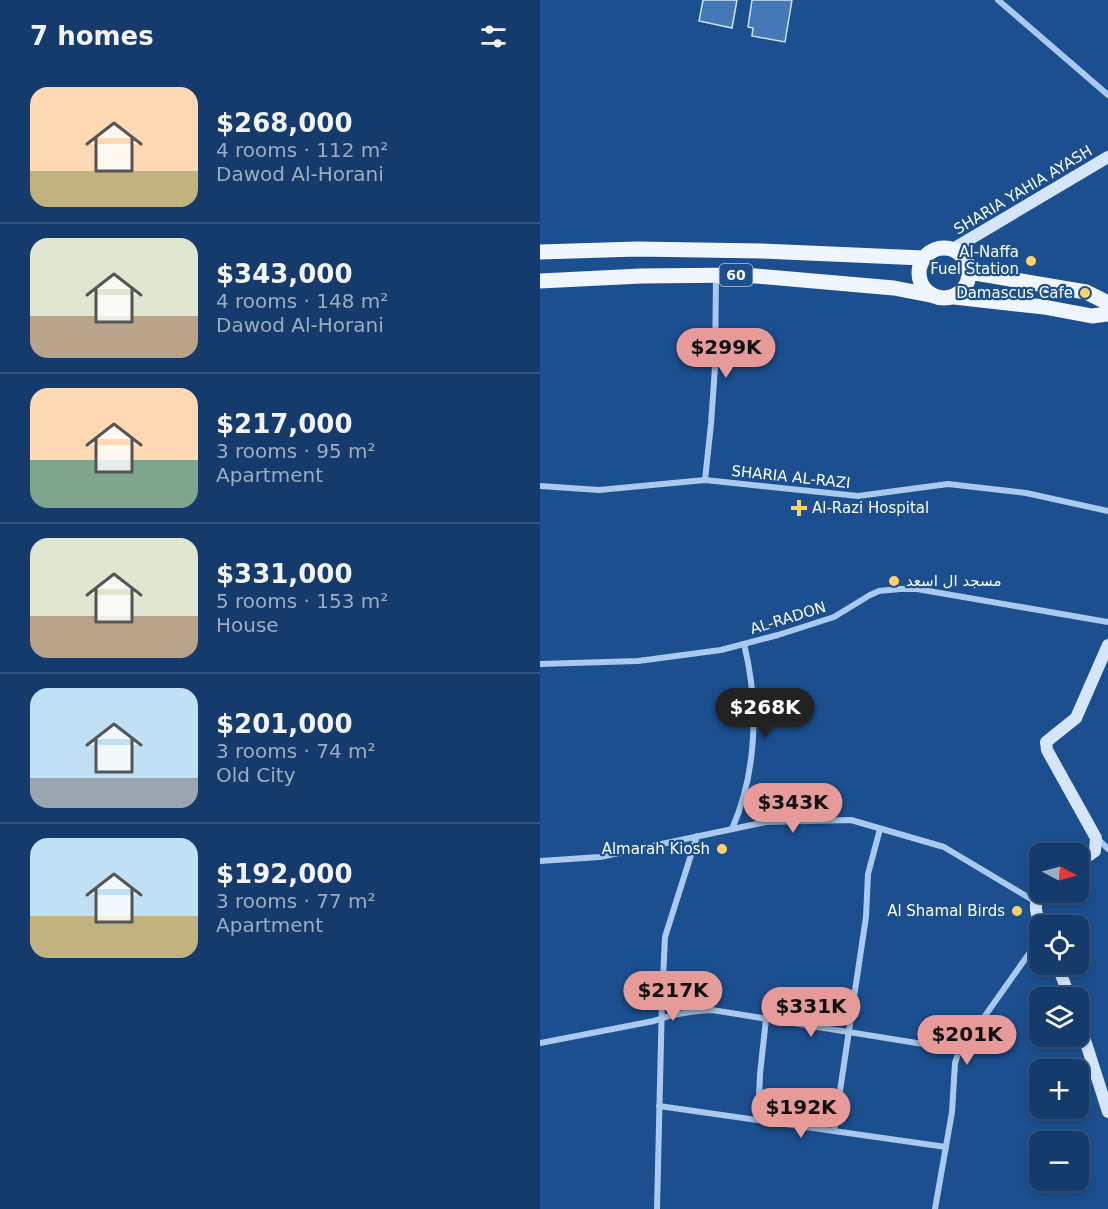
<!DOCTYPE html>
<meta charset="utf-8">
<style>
body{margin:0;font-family:"DejaVu Sans","Noto Sans Arabic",sans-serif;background:#214673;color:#f1f3f6;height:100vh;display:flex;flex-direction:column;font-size:22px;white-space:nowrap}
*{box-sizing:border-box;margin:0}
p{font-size:20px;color:#9dadc1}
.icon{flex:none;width:33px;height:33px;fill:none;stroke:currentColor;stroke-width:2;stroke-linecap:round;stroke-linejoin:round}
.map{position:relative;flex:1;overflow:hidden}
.sheet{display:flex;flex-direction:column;background:#143b6b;width:540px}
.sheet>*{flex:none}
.needle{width:39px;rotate:96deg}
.tools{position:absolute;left:489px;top:843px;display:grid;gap:12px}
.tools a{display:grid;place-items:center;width:60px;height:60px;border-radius:12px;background:#143b6b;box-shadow:0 3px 9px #0003,0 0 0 2px #33557e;font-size:30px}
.price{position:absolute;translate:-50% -51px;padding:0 14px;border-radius:21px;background:#e69b98;color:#111;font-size:20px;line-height:39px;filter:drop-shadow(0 2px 3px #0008)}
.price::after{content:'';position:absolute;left:50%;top:36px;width:18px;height:14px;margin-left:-9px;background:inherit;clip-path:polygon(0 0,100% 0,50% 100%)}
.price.current{background:#222;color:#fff}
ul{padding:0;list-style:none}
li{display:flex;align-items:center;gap:18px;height:150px;padding:0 30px}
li+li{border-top:2px solid #33557e}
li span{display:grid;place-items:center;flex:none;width:168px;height:120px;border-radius:18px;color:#555}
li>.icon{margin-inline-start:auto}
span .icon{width:72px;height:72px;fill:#fffc;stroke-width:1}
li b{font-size:26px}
h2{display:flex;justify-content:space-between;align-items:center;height:72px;padding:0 30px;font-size:26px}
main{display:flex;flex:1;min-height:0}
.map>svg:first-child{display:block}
.building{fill:#4478b7;stroke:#cfe3fa;stroke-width:1.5}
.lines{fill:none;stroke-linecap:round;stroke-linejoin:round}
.street{stroke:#a9c9ee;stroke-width:6}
.secondary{stroke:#d6e6fa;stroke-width:12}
.primary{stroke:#f0f6ff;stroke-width:15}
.poi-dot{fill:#ffd166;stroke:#1b4f8f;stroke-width:2}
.labels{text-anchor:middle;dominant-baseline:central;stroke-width:4.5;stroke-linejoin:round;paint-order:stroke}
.shield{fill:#1b4f8f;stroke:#bbcadd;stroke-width:1.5}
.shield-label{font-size:14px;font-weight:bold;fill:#fff}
.street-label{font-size:15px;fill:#fff;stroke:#1b4f8f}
.poi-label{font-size:15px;fill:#fff;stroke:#1b4f8f;text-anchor:end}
</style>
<main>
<section class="sheet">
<h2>7 homes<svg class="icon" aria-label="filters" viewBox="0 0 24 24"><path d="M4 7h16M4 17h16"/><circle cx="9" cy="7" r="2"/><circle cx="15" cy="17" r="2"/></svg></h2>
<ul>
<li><span style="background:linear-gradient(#ffd9b3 70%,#c2b280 0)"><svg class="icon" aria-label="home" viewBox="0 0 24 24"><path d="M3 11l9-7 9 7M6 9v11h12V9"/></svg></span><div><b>$268,000</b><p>4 rooms · 112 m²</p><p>Dawod Al-Horani</p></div></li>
<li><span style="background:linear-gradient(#dfe7d0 65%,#b9a48a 0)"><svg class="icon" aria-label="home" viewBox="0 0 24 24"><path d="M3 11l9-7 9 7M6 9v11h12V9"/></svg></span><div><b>$343,000</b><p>4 rooms · 148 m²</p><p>Dawod Al-Horani</p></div></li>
<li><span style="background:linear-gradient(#ffd9b3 60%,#7fa58c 0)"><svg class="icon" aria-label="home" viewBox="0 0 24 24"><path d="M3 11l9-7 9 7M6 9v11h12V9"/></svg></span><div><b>$217,000</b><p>3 rooms · 95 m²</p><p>Apartment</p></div></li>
<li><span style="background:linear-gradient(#dfe7d0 65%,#b9a48a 0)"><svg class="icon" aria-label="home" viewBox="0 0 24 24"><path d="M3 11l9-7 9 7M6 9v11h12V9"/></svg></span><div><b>$331,000</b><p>5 rooms · 153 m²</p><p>House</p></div></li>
<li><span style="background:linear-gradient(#bfe0f5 75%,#9aa5b1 0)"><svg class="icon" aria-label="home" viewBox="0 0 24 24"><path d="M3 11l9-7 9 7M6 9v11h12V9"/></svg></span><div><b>$201,000</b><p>3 rooms · 74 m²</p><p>Old City</p></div></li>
<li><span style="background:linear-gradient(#bfe0f5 65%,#c2b280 0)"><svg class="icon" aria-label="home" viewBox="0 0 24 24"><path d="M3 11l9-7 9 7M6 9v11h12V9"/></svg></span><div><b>$192,000</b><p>3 rooms · 77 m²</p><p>Apartment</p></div></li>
</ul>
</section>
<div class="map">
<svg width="568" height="1209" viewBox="0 0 568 1209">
<rect width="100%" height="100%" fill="#1b4f8f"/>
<!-- building -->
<g class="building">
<polygon points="163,0 197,0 192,28 159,21"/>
<polygon points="212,0 252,0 245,42 212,36 213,28 208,27"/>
</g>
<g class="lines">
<!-- street -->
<g class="street">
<polyline points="458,0 568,95"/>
<polyline points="165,480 171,424 175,367 176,276"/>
<polyline points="0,486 59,490 165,480 318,496 408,484 486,493 568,511"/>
<polyline points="0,664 98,661 181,650 238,635 294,617 330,595 339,591 360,589 377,589 568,622"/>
<path d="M192,829C217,772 219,704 204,644"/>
<polyline points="557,838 568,849"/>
<polyline points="0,861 60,857 226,822 311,820 404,847 496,902"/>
<path d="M0,1043L114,1021C132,1014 153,1011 172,1010L420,1050"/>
<polyline points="119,1106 406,1147"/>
<polyline points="218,1120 220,1074 226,1019"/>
<polyline points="294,1131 326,917 328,874 340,829"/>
<polyline points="117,1209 122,1000 125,937 157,836"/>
<polyline points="395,1209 412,1112 415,1063 418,1054 500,938"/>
</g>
<!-- secondary -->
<g class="secondary">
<polyline points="413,249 568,157"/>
<polyline points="538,863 555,851 556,838 507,750 506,742 536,718 568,645"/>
<path d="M500,892C493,905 496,913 501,926"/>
<polyline points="517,964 530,998"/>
<polyline points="538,1018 568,1112"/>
</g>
<!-- primary -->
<g class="primary">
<circle cx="404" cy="273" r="25"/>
<polyline points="0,252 97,249 222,251 383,258"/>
<polyline points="429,272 546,292 568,303"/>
<polyline points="0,281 101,276 205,275 354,288 390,295"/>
<polyline points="414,297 504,307 552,316 568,314"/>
</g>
</g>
<!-- markers -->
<g class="poi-dot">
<circle cx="491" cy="261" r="6"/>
<circle cx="545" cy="293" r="6"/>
<path d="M256 499h6v6h6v6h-6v6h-6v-6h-6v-6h6z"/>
<circle cx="354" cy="581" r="6"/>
<circle cx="182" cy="849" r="6"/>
<circle cx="477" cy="911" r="6"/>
</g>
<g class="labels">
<!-- shield labels -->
<rect class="shield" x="179.5" y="264" width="33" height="22" rx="4.5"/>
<g class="shield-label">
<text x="196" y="275">60</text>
</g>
<!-- street labels -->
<g class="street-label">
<text transform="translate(483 190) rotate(-31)">SHARIA YAHIA AYASH</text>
<text transform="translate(251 477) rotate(6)">SHARIA AL-RAZI</text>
<text transform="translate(248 618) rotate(-17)">AL-RADON</text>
</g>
<!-- poi labels -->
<g class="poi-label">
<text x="479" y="252">Al-Naffa<tspan x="479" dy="17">Fuel Station</tspan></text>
<text x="533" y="293">Damascus Cafe</text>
<text x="272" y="508" text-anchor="start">Al-Razi Hospital</text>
<text x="366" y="581" text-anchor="start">مسجد ال اسعد</text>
<text x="170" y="849">Almarah Kiosh</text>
<text x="465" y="911">Al Shamal Birds</text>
</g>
</g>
</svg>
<div class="tools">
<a><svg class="needle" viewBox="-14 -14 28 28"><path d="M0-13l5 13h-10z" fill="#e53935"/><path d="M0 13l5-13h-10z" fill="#9dadc1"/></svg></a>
<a><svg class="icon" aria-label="locate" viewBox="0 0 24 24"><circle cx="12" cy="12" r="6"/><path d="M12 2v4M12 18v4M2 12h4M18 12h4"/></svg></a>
<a><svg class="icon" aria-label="layers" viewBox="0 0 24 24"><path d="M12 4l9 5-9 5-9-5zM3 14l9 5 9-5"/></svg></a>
<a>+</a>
<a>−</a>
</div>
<b class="price" style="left:186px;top:379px">$299K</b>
<b class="price current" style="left:225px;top:739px">$268K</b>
<b class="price" style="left:253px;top:834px">$343K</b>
<b class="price" style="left:133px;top:1022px">$217K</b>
<b class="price" style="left:271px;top:1038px">$331K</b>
<b class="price" style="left:427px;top:1066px">$201K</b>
<b class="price" style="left:261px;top:1139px">$192K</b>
</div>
</main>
